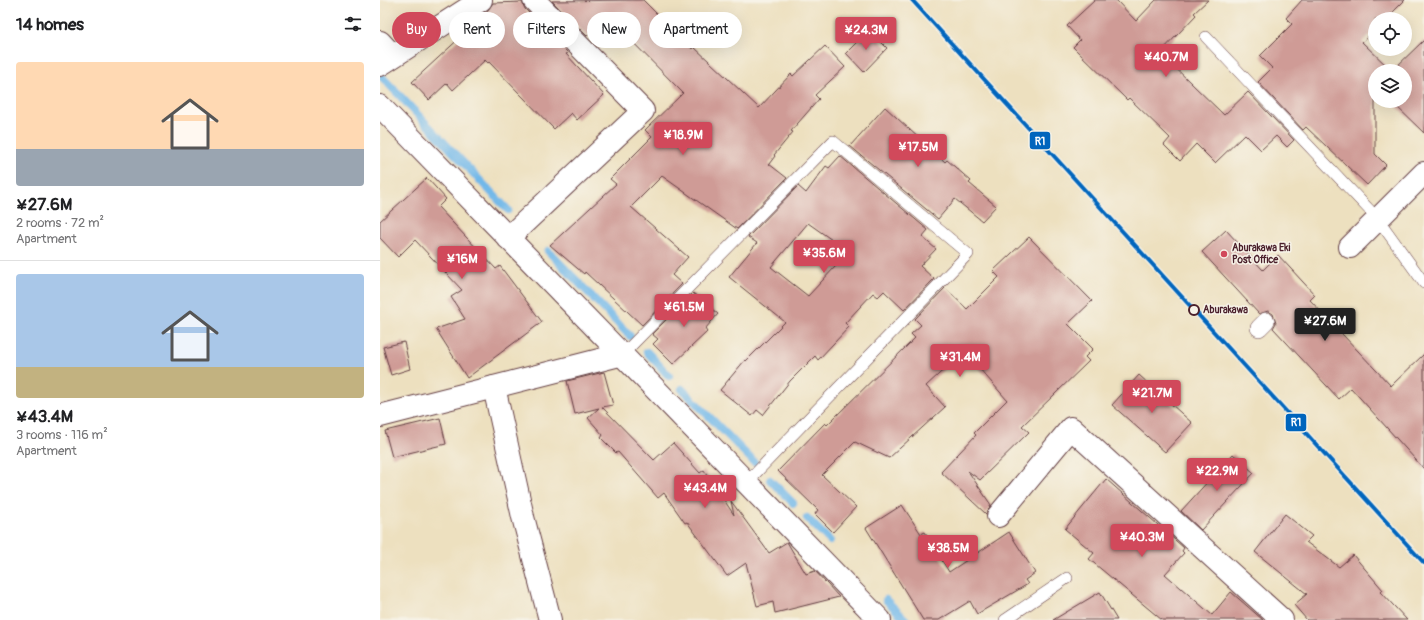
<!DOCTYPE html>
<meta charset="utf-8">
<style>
body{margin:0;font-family:Pangolin,sans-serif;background:#f6f6f6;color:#202124;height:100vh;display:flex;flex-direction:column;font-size:15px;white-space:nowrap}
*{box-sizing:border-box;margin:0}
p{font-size:13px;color:#757577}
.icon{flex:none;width:22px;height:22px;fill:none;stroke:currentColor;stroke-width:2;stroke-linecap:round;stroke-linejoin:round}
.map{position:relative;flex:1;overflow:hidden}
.details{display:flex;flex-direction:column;background:#fff;width:380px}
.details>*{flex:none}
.top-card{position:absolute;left:12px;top:12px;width:380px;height:36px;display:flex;gap:8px}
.controls{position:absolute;left:988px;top:12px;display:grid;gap:8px}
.controls a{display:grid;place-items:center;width:44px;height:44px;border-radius:50%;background:#fff;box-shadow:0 4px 16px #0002;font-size:20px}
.price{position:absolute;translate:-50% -34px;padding:0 9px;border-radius:4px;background:#d1495b;color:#fff;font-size:13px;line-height:26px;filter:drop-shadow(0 1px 2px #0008)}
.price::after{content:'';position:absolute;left:50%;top:24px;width:12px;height:9px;margin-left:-6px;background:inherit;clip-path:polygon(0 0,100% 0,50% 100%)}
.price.selected{background:#222;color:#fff}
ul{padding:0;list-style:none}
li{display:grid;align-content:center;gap:8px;height:212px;padding:0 16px}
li+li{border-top:1px solid #e0e0e0}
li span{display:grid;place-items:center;height:124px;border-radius:4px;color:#555}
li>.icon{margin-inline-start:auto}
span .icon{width:72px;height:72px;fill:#fffc;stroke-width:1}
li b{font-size:17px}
h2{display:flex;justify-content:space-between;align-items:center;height:48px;padding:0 16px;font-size:17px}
.pill{padding:0 14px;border-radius:18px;background:#fff;box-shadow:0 4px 16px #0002;font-size:14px;line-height:36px}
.pill.selected{background:#d1495b;color:#fff}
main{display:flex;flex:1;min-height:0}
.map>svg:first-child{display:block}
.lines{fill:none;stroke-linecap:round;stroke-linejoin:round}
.stream{stroke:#71b8e9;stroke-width:8}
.building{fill:#cf9b96;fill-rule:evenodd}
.service-casing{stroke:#623c41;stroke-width:12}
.pedestrian-casing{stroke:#623c41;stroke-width:18}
.minor-casing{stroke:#623c41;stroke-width:24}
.tertiary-casing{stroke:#623c41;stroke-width:24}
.service{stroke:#fff;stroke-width:11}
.pedestrian{stroke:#fff;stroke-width:17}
.minor{stroke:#fff;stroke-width:22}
.tertiary{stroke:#fff;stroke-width:22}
.rail-1-casing{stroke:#f7f3e8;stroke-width:7}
.rail-1{stroke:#0065bd;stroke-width:4}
.poi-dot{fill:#d1495b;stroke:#f7f3e8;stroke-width:1.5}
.stop-dot{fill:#f7f3e8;stroke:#4a1f2b;stroke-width:2}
.labels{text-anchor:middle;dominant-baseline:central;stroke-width:3;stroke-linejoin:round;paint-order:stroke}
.poi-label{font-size:10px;font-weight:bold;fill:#4a1f2b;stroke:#f7f3e8;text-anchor:start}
.stop-label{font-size:10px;font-weight:bold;fill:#4a1f2b;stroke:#f7f3e8;text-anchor:start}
.line-badge{stroke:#f7f3e8;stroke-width:1.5}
.badge-label{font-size:11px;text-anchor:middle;font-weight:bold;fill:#fff}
</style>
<main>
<section class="details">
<h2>14 homes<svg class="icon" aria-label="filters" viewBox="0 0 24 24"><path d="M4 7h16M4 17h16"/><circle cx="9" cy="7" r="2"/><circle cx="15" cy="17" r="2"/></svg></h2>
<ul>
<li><span style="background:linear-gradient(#ffd9b3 70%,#9aa5b1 0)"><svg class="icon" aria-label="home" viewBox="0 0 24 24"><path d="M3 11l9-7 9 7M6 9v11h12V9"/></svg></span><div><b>¥27.6M</b><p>2 rooms · 72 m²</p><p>Apartment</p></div></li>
<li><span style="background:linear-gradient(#a9c7e8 75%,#c2b280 0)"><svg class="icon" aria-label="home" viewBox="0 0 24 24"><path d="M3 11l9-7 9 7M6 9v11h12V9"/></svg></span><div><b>¥43.4M</b><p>3 rooms · 116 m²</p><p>Apartment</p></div></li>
</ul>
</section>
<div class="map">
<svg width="1044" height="620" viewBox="0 0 1044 620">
<rect width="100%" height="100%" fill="#f7f3e8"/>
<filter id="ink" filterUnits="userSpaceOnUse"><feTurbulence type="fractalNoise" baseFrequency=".025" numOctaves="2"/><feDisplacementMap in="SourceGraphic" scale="8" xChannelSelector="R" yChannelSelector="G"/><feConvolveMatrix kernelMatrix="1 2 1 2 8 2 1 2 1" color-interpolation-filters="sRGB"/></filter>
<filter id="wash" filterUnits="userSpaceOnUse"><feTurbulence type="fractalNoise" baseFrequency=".012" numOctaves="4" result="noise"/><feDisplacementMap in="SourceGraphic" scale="16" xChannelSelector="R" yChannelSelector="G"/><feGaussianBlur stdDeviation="0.9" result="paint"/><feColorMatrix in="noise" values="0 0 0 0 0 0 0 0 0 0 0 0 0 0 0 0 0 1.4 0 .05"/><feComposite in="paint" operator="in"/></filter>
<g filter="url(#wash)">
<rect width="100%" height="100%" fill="#ede0bf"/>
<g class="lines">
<!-- stream -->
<g class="stream">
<polyline points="3,78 128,210"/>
<polyline points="168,251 250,336"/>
<polyline points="267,352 289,376"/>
<polyline points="302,389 374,462"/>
<polyline points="390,480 413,503"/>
<polyline points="427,518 450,541"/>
<polyline points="506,600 526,620"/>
</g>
</g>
<g id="blocks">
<!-- building -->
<g class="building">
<polygon points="263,0 312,49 314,47 379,108 411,74 413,76 445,46 465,67 435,95 439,99 411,131 413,132 394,155 395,156 389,164 407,178 357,229 282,176 251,207 308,257 292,275 302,284 262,325 205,272 204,274 170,245 236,184 230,179 272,137 265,130 303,93 232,21 223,30 218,26 207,36 172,1"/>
<polygon points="715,0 736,0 756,21 776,0 828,0 814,13 816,15 780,53 844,115 868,92 914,140 907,147 896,136 881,150 865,134 835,163 816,144 800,161 784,145 790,138 749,98 747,100 693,47 700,40 687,26"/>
<polygon points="922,0 1025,0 1006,19 995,19 995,30 982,42 1012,71 995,71 995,154 1006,165 987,185 926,127 923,130 878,82 892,68 880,56 912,24 906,18"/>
<polygon points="142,2 145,9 188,53 186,54 224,95 197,120 191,113 174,129 109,62 108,63 105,60 73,90 67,83 49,100 32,82 96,23 93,20 108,10 113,3"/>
<polygon points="489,30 507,48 484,72 466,53"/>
<polygon points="1044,40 1044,133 1011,101 1025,101 1025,71 1012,71"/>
<polygon points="505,107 565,162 567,160 591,181 589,183 616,206 602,221 575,199 558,219 470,146"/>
<path d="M460,156L548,230L542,237L556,249L540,266L554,279L524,310L504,291L498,297L493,293L465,323L469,327L438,360L435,356L410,381L383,415L377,410L372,416L340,390L365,360L366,361L405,322L349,277L377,243L368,237L418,186L426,193L446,166L449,168ZM428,223L469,252L428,296L391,267Z"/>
<polygon points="47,178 66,199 58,207 116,269 120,266 162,322 87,378 56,329 85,319 71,297 82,290 35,240 18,257 0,238 0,221"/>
<polygon points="846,230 883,270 898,255 935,295 930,300 1011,386 1044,354 1044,469 971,388 959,399 893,328 896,323 893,314 888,311 879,314 822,252"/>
<polygon points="649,237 712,301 688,324 713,349 705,357 709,361 642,426 649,432 600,480 588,471 611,505 606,514 561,472 596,435 594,433 627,400 584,351 546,386 565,407 509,458 475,442 442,475 476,507 453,532 435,514 438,510 398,471 445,423 447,425 535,338 531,334 541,325 535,319 565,288 587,309 619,277 613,271"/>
<polygon points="313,293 338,314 325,329 327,332 293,364 273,344 278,339 272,334"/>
<polygon points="24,342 30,369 11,375 3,347"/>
<polygon points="224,372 233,405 222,407 274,460 293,443 320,473 324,470 354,515 351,501 389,553 407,542 426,574 435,571 459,597 395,613 393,602 377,606 366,563 347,576 307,522 305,523 284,493 278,498 238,452 236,453 221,438 223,435 208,418 219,408 195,414 187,381"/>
<polygon points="759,375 812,423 785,452 732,405"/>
<polygon points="60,418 66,444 12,457 5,431"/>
<polygon points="853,454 874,473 821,530 801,511"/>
<polygon points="726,479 804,548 802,551 804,553 785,574 832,615 851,592 883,620 782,620 709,559 714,553 685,529"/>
<polygon points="522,505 541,534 545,532 569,572 629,532 655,573 645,580 648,584 597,614 590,601 559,620 543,620 486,528"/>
<polygon points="905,514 932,536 926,542 959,567 973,555 1003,590 1001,592 1027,620 927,620 914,605 927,594 875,552"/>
<polygon points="720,592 737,620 673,620"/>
</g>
</g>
</g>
<g filter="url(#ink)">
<use href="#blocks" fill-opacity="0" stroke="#623c41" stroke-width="1"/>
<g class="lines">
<defs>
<g id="service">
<polyline points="826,37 998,219 1044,283"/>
<polyline points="243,354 453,141 588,254 367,482"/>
<polyline points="625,620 687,578"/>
</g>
<polyline id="pedestrian" points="879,328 886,321"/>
<g id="minor">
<polyline points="0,42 13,56"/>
<polyline points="0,65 101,0"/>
<polyline points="0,106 500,620"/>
<polyline points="128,238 263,111 154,0"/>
<polyline points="114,387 143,517 170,620"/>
<polyline points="0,416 243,354"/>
<polyline points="618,516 691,428 902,620"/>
</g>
<polyline id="tertiary" points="970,247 1044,173"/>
</defs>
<!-- service casing -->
<use href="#service" class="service-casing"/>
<!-- pedestrian casing -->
<use href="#pedestrian" class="pedestrian-casing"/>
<!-- minor casing -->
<use href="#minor" class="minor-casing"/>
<!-- tertiary casing -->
<use href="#tertiary" class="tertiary-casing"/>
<!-- service -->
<use href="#service" class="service"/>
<!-- pedestrian -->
<use href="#pedestrian" class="pedestrian"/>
<!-- minor -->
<use href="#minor" class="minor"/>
<!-- tertiary -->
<use href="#tertiary" class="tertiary"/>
<defs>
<polyline id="rail-1" points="532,0 1044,563"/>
</defs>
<!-- rail-1 casing -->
<use href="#rail-1" class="rail-1-casing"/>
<!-- rail-1 -->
<use href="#rail-1" class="rail-1"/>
</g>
</g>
<!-- markers -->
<circle class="poi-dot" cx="844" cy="254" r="4"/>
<circle class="stop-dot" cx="814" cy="310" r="5"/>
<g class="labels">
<!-- poi labels -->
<g class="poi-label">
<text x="852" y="248">Aburakawa Eki<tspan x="852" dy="12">Post Office</tspan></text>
</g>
<!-- stop labels -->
<g class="stop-label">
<text x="823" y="310">Aburakawa</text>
</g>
</g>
<g class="line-badge">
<rect x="649" y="131" width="22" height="19" rx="4" fill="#0065bd"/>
<rect x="905" y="413" width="22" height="19" rx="4" fill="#0065bd"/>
</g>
<g class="badge-label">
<text x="660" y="145">R1</text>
<text x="916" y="426">R1</text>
</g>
</svg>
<div class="controls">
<a><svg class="icon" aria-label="locate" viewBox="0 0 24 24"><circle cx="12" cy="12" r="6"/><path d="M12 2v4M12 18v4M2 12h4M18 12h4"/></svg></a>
<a><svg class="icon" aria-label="layers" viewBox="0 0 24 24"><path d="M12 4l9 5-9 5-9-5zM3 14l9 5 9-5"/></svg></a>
</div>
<b class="price" style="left:486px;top:51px">¥24.3M</b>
<b class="price" style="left:786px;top:78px">¥40.7M</b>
<b class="price" style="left:303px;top:156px">¥18.9M</b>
<b class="price" style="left:538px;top:168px">¥17.5M</b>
<b class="price" style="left:444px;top:274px">¥35.6M</b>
<b class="price" style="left:82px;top:280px">¥16M</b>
<b class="price" style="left:304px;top:328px">¥61.5M</b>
<b class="price selected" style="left:945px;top:342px">¥27.6M</b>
<b class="price" style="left:580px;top:378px">¥31.4M</b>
<b class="price" style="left:772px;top:414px">¥21.7M</b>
<b class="price" style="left:837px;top:492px">¥22.9M</b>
<b class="price" style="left:325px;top:509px">¥43.4M</b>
<b class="price" style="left:762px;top:558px">¥40.3M</b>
<b class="price" style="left:568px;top:569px">¥38.5M</b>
<div class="top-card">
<a class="pill selected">Buy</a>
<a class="pill">Rent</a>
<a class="pill">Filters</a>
<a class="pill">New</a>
<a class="pill">Apartment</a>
</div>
</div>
</main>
